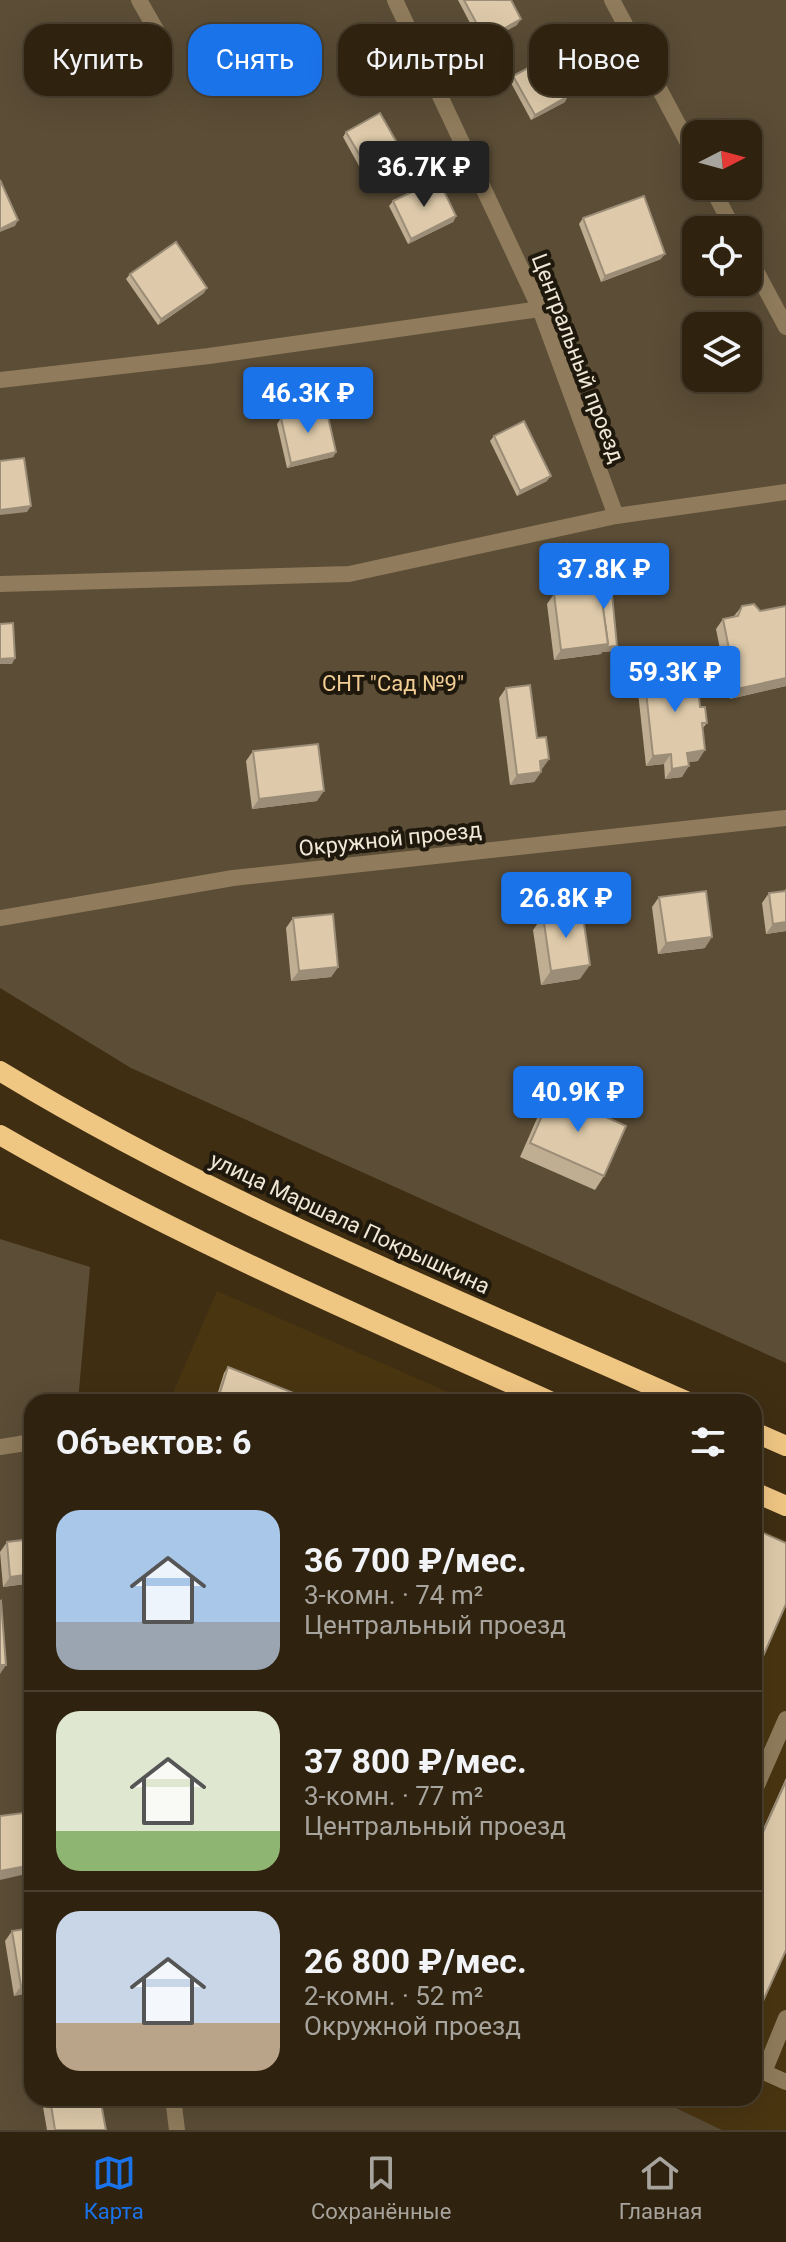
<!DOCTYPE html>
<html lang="ru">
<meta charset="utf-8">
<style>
body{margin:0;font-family:Roboto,sans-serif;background:#3b2f1c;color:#f1f3f6;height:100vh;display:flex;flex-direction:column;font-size:30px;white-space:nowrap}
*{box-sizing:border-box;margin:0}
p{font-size:26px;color:#a7a49e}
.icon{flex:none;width:44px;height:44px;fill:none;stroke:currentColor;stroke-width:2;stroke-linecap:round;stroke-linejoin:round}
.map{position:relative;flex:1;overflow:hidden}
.panel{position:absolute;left:24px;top:1394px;width:738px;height:712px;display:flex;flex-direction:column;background:#2f220e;border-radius:24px;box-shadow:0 8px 32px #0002,0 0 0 2px #4a3f2e}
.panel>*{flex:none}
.banner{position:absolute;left:24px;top:24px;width:738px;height:72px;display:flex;gap:16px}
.needle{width:52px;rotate:84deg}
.fabs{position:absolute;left:682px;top:120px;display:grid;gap:16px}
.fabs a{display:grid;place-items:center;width:80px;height:80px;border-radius:16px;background:#2f220e;box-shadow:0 8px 32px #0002,0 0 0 2px #4a3f2e;font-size:40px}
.price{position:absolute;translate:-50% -68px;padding:0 18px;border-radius:8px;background:#1a73e8;color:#fff;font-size:26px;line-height:52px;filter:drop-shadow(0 2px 4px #0008)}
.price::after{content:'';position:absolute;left:50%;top:48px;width:24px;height:18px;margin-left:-12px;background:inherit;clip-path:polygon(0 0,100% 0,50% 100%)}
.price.active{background:#222;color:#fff}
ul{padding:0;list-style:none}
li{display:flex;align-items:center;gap:24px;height:200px;padding:0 32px}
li+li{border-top:2px solid #4a3f2e}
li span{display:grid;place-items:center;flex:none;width:224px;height:160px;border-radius:24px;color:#555}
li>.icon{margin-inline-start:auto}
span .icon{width:96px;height:96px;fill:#fffc;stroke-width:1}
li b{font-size:34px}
h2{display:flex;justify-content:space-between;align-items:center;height:96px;padding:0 32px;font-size:34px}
.tag{padding:0 28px;border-radius:24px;background:#2f220e;box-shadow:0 8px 32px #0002,0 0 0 2px #4a3f2e;font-size:28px;line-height:72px}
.tag.active{background:#1a73e8;color:#fff}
.tab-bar{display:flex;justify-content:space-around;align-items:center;height:112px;border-top:2px solid #4a3f2e;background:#2f220e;font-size:22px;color:#a7a49e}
.tab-bar a{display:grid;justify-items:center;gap:4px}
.tab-bar .active{color:#1a73e8}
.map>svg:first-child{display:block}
.built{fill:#4a3511}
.green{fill:#5b4d36;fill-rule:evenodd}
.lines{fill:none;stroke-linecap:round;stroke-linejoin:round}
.lane{stroke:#907c5c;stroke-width:16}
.street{stroke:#907c5c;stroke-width:16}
.primary{stroke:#f0c683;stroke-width:20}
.wall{fill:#bfae92}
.shaded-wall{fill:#9b8d77}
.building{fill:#decaaa;stroke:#9b8d77;stroke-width:2}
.labels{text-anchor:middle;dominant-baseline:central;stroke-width:8;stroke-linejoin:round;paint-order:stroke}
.street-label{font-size:22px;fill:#f1e7d7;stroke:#1f180c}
.park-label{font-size:22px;fill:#f2cd94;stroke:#1f180c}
</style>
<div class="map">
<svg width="786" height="2130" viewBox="0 0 786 2130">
<rect width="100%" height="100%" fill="#3f2e12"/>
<!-- built -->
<g class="built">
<polygon points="217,1291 471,1402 169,1402"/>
<polygon points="754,1526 786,1540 786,2130 722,2130 655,2098 754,2098"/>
</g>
<!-- green -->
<g class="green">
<path d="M0,0H786V1363L131,1068L0,988ZM696,134H748V186H696ZM696,230H748V282H696ZM696,326H748V378H696Z"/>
<polygon points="0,1239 90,1267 78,1402 32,1402 32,2098 655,2098 722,2130 0,2130"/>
</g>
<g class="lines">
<!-- lane -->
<g class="lane">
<polyline points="754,1792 786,1719"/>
<polyline points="755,2068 786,2082"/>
<polyline points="764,2072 786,2018"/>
</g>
<!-- street -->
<g class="street">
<polyline points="139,0 163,42"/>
<polyline points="395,0 540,309 616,516"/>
<polyline points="612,0 696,158"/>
<polyline points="711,186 734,230"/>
<polyline points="748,256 786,327"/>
<polyline points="0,380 209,356 540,309"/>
<polyline points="0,584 349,574 616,516 786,492"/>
<polyline points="0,918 233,878 786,818"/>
<polyline points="0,1447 32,1442"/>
<polyline points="173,2098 177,2130"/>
</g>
<!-- primary -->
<g class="primary">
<path d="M0,1071C217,1203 456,1298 688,1402"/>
<path d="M0,1135C178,1238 366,1318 552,1402"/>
<polyline points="754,1432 786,1446"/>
<polyline points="754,1492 786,1506"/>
</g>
</g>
<!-- wall -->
<g class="wall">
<polygon points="458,0 511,0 517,25 481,44"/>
<polygon points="513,76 565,102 531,120 510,81"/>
<polygon points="346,132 401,150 397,156 364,175 343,137"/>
<polygon points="393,201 456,216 453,222 408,244 389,206"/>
<polygon points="583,218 661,259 601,282 579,224"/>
<polygon points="130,274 204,293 158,325 126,279"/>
<polygon points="281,418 336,452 333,457 287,468 277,424"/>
<polygon points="494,436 547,481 517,496 490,441"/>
<polygon points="563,589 617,646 614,651 602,652 601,654 554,660 547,604 554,594 560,593"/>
<polygon points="742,606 760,611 786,686 730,699 716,629 723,619 734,616"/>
<polygon points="644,673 700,707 707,723 702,729 698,761 688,762 682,777 665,779 664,764 646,766 637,683"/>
<polygon points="506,688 549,759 541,770 541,772 534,782 510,785 499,698"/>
<polygon points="253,751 317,801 252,809 246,761"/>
<polygon points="786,889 786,931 766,934 762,903 769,893 784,891"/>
<polygon points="659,897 705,948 658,954 652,907"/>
<polygon points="543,916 580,979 541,985 533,930"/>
<polygon points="293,918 338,967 331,977 291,981 286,928"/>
<polygon points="552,1093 604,1176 595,1190 520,1157 542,1107"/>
<polygon points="228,1367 311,1400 332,1402 215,1402 224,1373"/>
<polygon points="7,1542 32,1583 3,1587 0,1552"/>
<polygon points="786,1778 786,1950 754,2021 754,1849"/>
<polygon points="12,1931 32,1992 14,1996 5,1941"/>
<polygon points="49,2098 100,2098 106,2130 47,2130 43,2107"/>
</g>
<!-- shaded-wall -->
<g class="shaded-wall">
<polygon points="521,19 517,25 481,44 485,39"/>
<polygon points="568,96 565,102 531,120 535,115"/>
<polygon points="401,150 397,156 364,175 368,169"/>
<polygon points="456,216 453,222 408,244 411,239"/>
<polygon points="18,220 15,226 0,232 0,229"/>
<polygon points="665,254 661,259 601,282 605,276"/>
<polygon points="207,288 204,293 158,325 161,319"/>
<polygon points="336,452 333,457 287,468 291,463"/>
<polygon points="551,476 547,481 517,496 520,491"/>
<polygon points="31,506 27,512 0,515 0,510"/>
<polygon points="608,644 617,646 614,651 602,652 601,654 554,660 561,650"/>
<polygon points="15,658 12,664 0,664 0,659"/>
<polygon points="786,678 786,686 730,699 737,689"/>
<polygon points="705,750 698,761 680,763 687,753"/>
<polygon points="671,754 664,764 646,766 653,756"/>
<polygon points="549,759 542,769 533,771 540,761"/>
<polygon points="689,766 682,777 665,779 672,769"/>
<polygon points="541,772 534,782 510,785 517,775"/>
<polygon points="324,791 317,801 252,809 259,799"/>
<polygon points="786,922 786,931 766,934 773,924"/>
<polygon points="712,937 705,948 658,954 666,943"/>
<polygon points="590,965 580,979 541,985 551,971"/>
<polygon points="338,967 331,977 291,981 299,971"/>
<polygon points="32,1574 32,1583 3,1587 10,1577"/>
<polygon points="0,1665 6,1665 0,1674"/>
<polygon points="32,1865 26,1874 0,1880 0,1871"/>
<polygon points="32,1984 32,1992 14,1996 21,1986"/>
</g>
<!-- building -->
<g class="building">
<polygon points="464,0 511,0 521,19 485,39"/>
<polygon points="547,58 568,96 535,115 513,76"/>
<polygon points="380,113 401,150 368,169 346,132"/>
<polygon points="438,179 456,216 411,239 393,201"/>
<polygon points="0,180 18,220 0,229"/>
<polygon points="644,196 665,254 605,276 583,218"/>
<polygon points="176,242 207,288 161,319 130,274"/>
<polygon points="326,408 336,452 291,463 281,418"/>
<polygon points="524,421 551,476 520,491 494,436"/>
<polygon points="24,458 31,506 0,510 0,461"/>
<polygon points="611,584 617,646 606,647 608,644 600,587 563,593 563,589"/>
<polygon points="600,587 608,644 561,650 554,594"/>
<polygon points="754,604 760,611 786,606 786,678 737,689 723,619 738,616 742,606"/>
<polygon points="13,623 15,658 0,659 0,624"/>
<polygon points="696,667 700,707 705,707 707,723 702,723 705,750 687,753 689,766 672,769 671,754 653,756 644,673"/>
<polygon points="530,685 537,738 546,737 549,759 540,761 541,772 517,775 506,688"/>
<polygon points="318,744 324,791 259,799 253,751"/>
<polygon points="706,891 712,937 666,943 659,897"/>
<polygon points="786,891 786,922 773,924 769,893"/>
<polygon points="582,910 590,965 551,971 543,916"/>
<polygon points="333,914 338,967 299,971 293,918"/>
<polygon points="552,1093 626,1126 604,1176 530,1143"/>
<polygon points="228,1367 311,1400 332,1402 217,1402"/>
<polygon points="754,1529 786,1543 786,1604 754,1677"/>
<polygon points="32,1539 32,1574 10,1577 7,1542"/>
<polygon points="1,1601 6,1665 0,1665 0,1602"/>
<polygon points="786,1781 786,1950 754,2021 754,1852"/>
<polygon points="23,1813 32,1865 0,1871 0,1816"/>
<polygon points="32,1928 32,1984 21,1986 12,1931"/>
<polygon points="50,2098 100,2098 106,2130 55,2130"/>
</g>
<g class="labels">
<!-- street labels -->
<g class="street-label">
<text transform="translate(578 358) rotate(69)">Центральный проезд</text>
<text transform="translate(390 839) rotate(-6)">Окружной проезд</text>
<text transform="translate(350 1223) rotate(25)">улица Маршала Покрышкина</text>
</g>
<!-- park labels -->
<g class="park-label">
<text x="393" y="683">СНТ "Сад №9"</text>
</g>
</g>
</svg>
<div class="fabs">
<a><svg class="needle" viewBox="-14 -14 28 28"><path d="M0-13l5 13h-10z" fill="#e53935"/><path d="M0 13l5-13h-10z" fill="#a7a49e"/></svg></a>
<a><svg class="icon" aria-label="locate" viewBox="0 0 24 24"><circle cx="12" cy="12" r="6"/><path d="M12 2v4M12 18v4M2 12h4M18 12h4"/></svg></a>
<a><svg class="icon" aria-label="layers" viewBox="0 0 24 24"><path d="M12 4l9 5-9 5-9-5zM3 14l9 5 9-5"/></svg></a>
</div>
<b class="price active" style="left:424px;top:209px">36.7K ₽</b>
<b class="price" style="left:308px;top:435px">46.3K ₽</b>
<b class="price" style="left:604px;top:611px">37.8K ₽</b>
<b class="price" style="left:675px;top:714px">59.3K ₽</b>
<b class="price" style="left:566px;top:940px">26.8K ₽</b>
<b class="price" style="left:578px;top:1134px">40.9K ₽</b>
<div class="banner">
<a class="tag">Купить</a>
<a class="tag active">Снять</a>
<a class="tag">Фильтры</a>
<a class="tag">Новое</a>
</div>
<section class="panel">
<h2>Объектов: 6<svg class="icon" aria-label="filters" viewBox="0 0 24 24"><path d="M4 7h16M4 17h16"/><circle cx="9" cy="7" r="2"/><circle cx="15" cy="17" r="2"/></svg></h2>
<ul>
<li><span style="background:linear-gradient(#a9c7e8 70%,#9aa5b1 0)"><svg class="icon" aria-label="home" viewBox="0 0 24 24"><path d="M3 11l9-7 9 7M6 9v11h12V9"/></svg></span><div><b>36 700 ₽/мес.</b><p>3-комн. · 74 m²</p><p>Центральный проезд</p></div></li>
<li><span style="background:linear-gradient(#dfe7d0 75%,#8fb573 0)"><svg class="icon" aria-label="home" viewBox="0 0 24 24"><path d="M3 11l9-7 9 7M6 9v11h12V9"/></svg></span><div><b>37 800 ₽/мес.</b><p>3-комн. · 77 m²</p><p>Центральный проезд</p></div></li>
<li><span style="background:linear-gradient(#c9d6e8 70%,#b9a48a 0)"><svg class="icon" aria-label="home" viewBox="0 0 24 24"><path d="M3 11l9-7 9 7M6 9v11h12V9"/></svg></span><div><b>26 800 ₽/мес.</b><p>2-комн. · 52 m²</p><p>Окружной проезд</p></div></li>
</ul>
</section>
</div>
<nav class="tab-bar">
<a class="active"><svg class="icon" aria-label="map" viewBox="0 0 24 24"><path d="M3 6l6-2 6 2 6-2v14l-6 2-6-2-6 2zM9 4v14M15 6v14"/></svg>Карта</a>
<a><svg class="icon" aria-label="saved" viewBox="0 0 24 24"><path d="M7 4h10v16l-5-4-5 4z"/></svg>Сохранённые</a>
<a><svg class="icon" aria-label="home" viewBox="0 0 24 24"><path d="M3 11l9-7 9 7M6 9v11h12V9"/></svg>Главная</a>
</nav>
